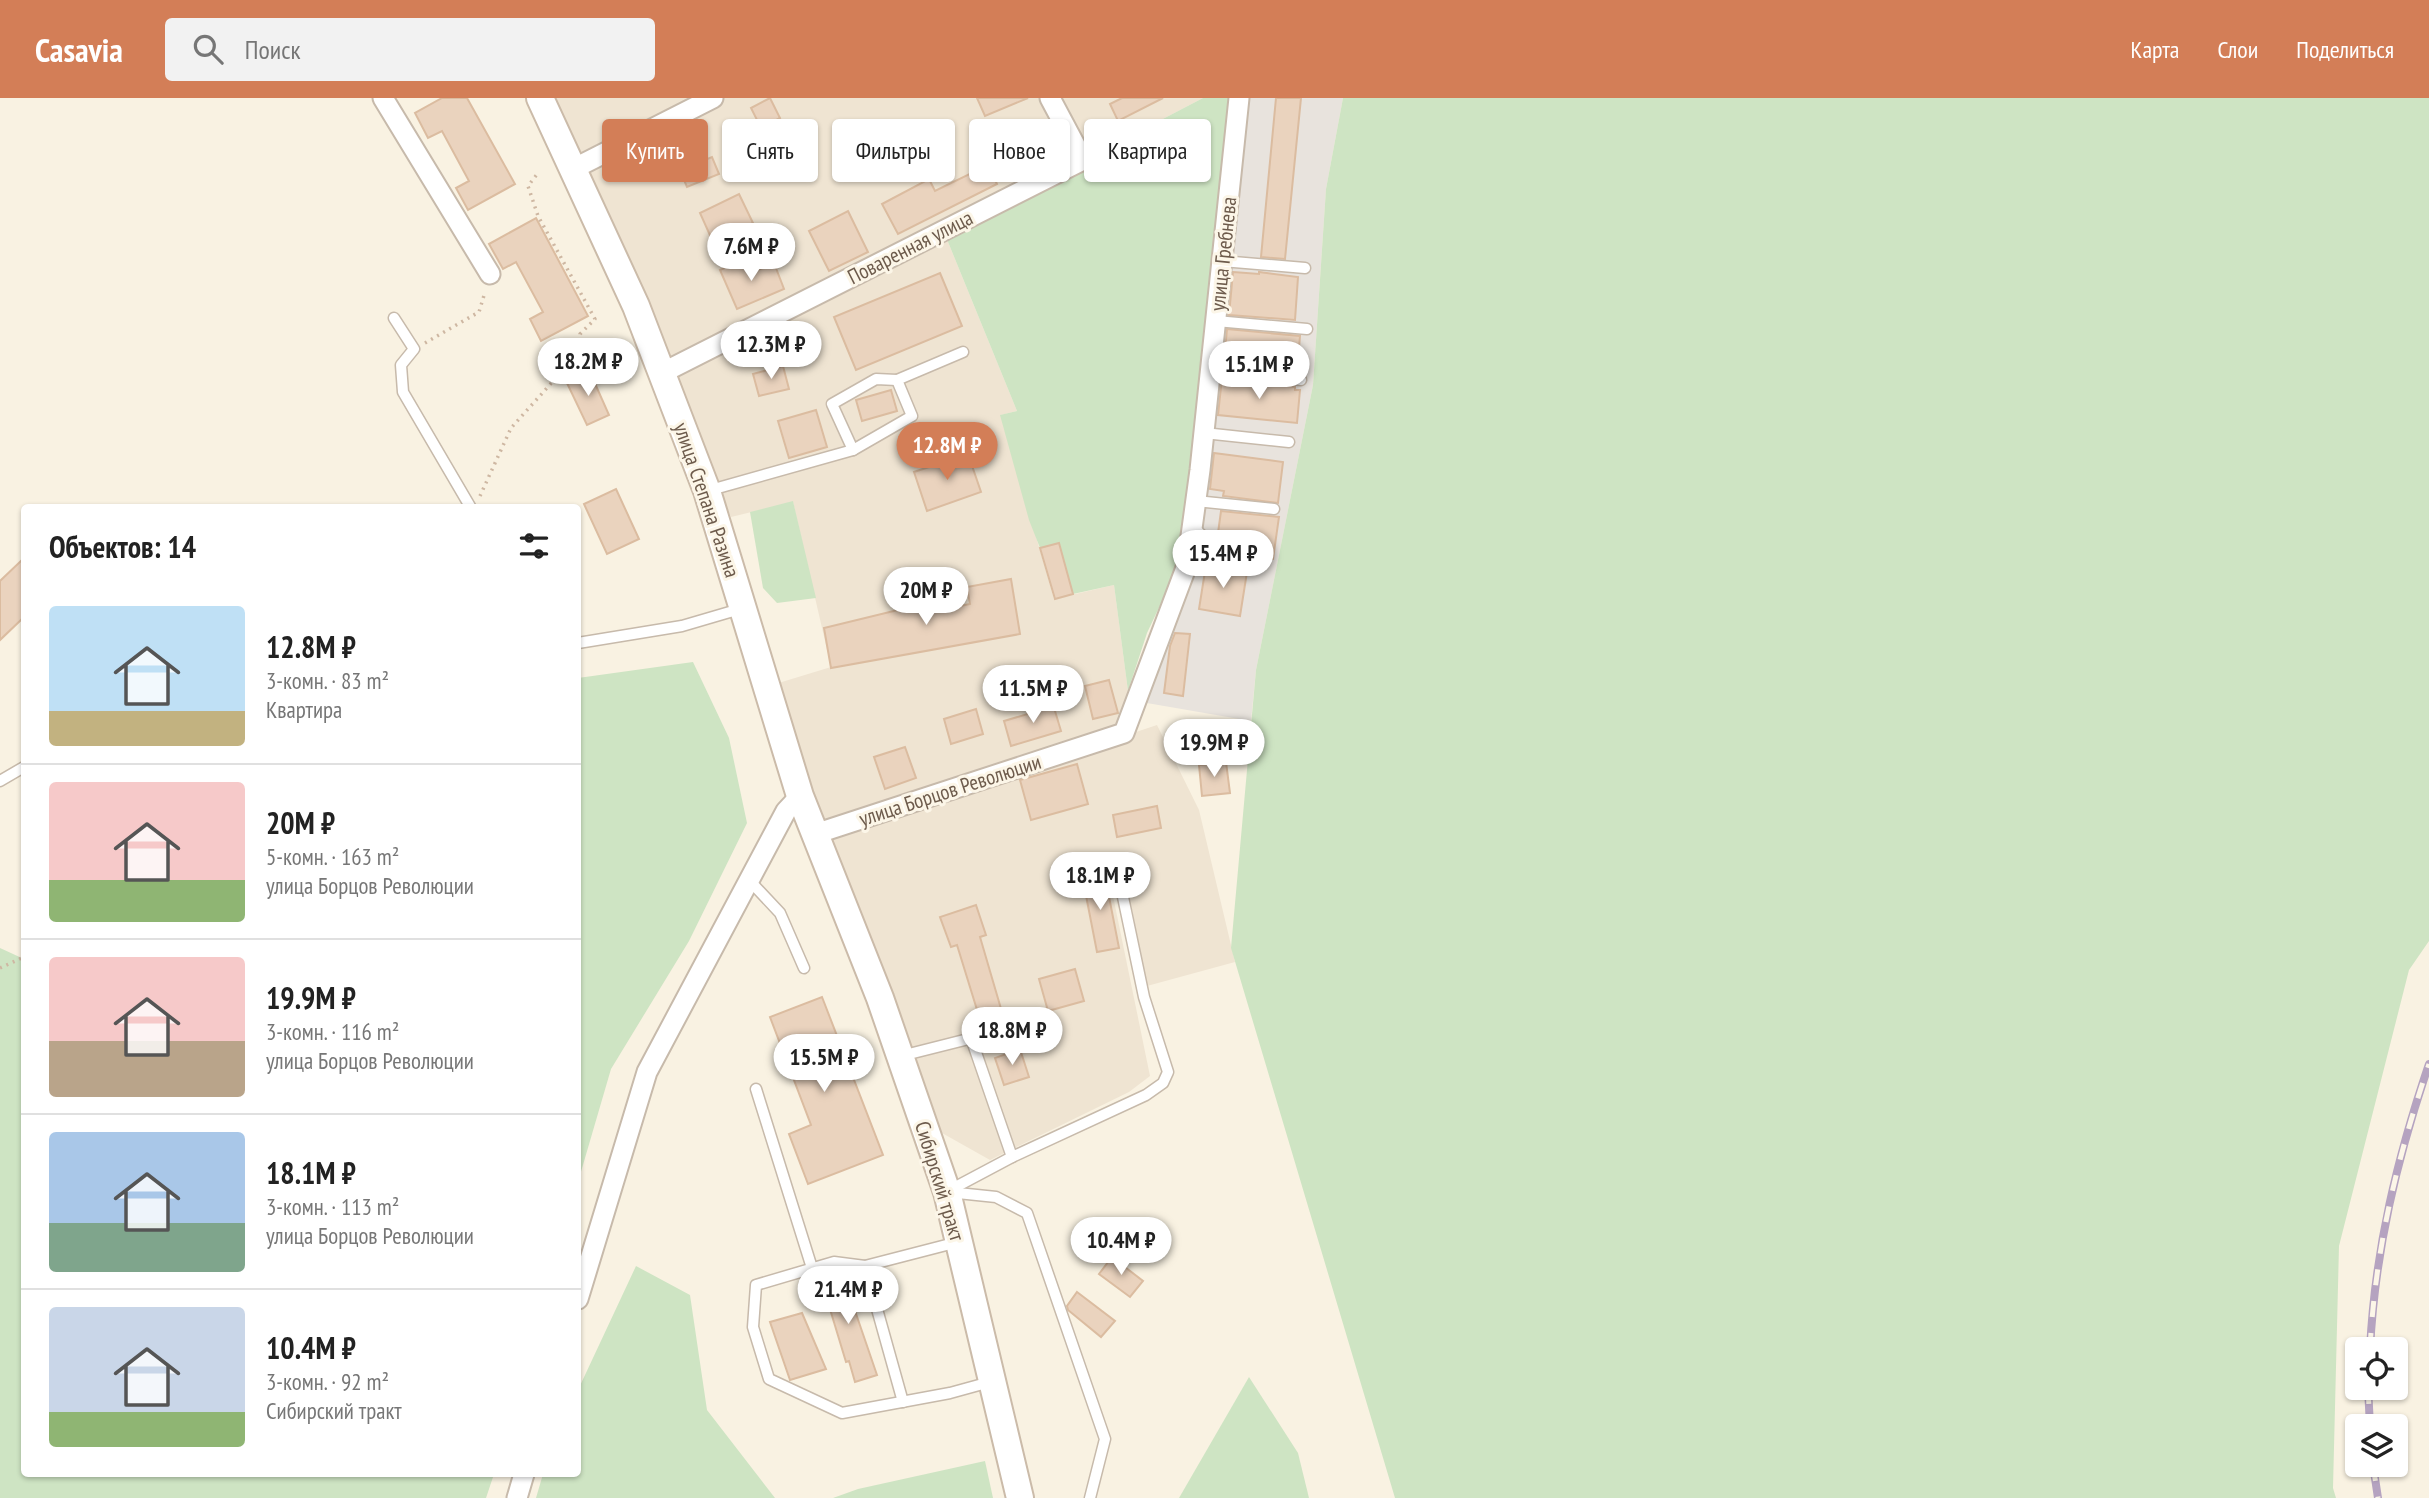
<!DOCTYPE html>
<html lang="ru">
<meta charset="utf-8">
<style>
body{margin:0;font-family:"PT Sans Narrow",sans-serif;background:#f2f2f2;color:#222;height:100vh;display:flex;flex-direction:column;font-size:26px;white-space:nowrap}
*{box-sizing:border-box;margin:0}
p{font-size:23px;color:#767676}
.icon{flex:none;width:38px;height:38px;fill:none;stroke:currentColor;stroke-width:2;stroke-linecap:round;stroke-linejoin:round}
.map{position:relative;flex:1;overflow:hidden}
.drawer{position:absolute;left:21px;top:406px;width:560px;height:973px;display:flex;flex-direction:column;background:#fff;border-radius:7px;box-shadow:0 2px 5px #0004}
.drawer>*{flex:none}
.banner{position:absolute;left:602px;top:21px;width:665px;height:63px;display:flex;gap:14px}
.tools{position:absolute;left:2345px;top:1239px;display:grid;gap:14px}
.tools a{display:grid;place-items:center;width:63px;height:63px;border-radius:7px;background:#fff;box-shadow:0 2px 5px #0004;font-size:35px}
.price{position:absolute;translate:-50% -60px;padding:0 16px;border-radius:24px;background:#fff;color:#222;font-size:23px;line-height:46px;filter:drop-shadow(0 2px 4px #0008)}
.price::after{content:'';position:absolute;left:50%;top:42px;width:21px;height:16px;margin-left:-10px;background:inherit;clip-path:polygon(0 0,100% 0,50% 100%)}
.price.current{background:#d37e57;color:#fff}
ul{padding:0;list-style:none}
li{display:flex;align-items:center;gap:21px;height:175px;padding:0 28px}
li+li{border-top:2px solid #e0e0e0}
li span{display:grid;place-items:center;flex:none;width:196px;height:140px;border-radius:7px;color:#555}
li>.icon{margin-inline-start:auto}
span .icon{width:84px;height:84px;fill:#fffc;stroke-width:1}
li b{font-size:30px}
h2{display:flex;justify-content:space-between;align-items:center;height:84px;padding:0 28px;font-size:30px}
.chip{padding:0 24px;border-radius:7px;background:#fff;box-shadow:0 2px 5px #0004;font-size:24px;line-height:63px}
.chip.current{background:#d37e57;color:#fff}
header{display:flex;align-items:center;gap:42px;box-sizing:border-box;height:98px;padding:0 35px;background:#d37e57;color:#fff}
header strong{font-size:33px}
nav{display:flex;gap:38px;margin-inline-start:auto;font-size:24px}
.search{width:490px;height:63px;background:#f2f2f2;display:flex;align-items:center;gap:18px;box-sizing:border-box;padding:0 24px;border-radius:7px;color:#767676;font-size:26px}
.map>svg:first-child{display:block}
.residential{fill:#efe4d2}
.industrial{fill:#e8e3dd}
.green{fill:#cee4c3}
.building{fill:#ead3be;stroke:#dbbca0;stroke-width:2}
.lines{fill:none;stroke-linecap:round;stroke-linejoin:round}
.service-casing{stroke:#c7baab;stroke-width:13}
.minor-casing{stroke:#c7baab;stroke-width:23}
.secondary-casing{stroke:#cbbba9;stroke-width:30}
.path{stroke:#ceb7a2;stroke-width:3.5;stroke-dasharray:2 5;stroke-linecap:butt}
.service{stroke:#fff;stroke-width:10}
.minor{stroke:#fff;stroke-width:19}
.secondary{stroke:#fff;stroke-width:26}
.rail-casing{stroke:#b5a3c0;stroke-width:8}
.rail{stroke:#fcf6e8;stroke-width:5;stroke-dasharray:16;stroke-linecap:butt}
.labels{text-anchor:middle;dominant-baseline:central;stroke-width:6;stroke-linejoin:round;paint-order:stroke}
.street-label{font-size:21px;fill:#6d5b4c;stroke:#fcf6e8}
</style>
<header>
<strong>Casavia</strong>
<div class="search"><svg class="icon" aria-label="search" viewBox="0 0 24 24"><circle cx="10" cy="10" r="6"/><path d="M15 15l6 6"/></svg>Поиск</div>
<nav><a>Карта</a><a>Слои</a><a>Поделиться</a></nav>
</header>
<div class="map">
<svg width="2429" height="1400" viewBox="0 0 2429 1400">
<rect width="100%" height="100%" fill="#f9f2e2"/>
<!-- residential -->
<g class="residential">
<polygon points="546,0 701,0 576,62"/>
<polygon points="723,0 1044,0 1076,60 665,266 580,71"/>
<polygon points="1057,0 1203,0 1136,35 1079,41"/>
<polygon points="946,139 1017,313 1001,317 1054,501 1114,487 1128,593 1120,629 819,726 772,587 831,569 793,404 731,419 670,276"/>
<polygon points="1157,627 1199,712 1235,864 1147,888 1121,755 1105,759 1150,978 1129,994 990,1062 942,1035 894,896 821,739"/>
</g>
<!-- industrial -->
<polygon class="industrial" points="1245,0 1343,0 1326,91 1313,287 1256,572 1251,623 1141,604 1191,471"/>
<!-- green -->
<g class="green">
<polygon points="1203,0 1230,0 1181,463 1147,535 1128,593 1114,487 1073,496 1059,445 1040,450 1029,422 1000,317 1017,313 946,139 968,131 1076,75 1096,70 1079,41 1136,35"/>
<polygon points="1343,0 2429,0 2429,843 2409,872 2339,1148 2333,1390 2336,1400 1395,1400 1231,850 1256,572 1313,287 1326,91"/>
<polygon points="793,403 816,500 777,505 763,490 750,414"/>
<polygon points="693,564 729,640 747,725 689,843 611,971 578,1084 578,580"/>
<polygon points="0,850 24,861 24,1376 494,1376 486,1400 0,1400"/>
<polygon points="636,1168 690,1197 707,1312 775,1400 536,1400 543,1376 578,1376 578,1292"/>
<polygon points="1249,1279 1298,1355 1309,1400 1179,1400"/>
<polygon points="985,1363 993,1400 833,1400 858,1391"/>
</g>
<!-- building -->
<g class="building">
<polygon points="442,0 467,0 515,86 468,112 456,90 469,83 442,33 428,40 415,15"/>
<polygon points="770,0 780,20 761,30 751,10"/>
<polygon points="977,0 1028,0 985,18"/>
<polygon points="1122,0 1163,0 1118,23 1110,6"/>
<polygon points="1276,0 1301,0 1285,161 1261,159"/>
<polygon points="690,29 705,62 712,59 719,76 687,89 673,56 670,57 663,41"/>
<polygon points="988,67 997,86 898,136 882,106 929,81 935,93"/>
<polygon points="739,96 753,125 713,144 700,115"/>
<polygon points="848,113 868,154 829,173 809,133"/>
<polygon points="536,120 588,218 541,243 530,221 543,214 516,164 503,171 489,146"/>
<polygon points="743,162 749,176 774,165 784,191 737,211 720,172"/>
<polygon points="1233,174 1259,176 1259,174 1298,179 1295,222 1229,217"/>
<polygon points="940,175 962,228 856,272 834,219"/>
<polygon points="1227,231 1300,238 1297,274 1224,265"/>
<polygon points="783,268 789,291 759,298 753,276"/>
<polygon points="589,272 609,317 587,327 566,283"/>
<polygon points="1222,280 1295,289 1295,292 1300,292 1297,325 1218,317"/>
<polygon points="891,292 897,313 862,323 856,302"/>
<polygon points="816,312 827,349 789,360 778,323"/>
<polygon points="1214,355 1283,364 1278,405 1223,398 1224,393 1210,391"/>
<polygon points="968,356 981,394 927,413 914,374"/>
<polygon points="616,391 639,441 607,456 584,406"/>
<polygon points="1221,413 1279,419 1273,461 1241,457 1243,439 1218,435"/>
<polygon points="1059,445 1073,496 1055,501 1040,450"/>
<polygon points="24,460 24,519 0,542 0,483"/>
<polygon points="1206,467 1247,474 1240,518 1199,511"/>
<polygon points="1011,481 1020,536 831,570 824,530 939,502 941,512 970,506 967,489"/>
<polygon points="1175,535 1190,536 1183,598 1164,595 1170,548"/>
<polygon points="1109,582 1118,615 1093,621 1085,588"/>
<polygon points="1052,603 1061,633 1011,648 1004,623 1038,613 1037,608"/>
<polygon points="976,611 983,636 951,646 944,621"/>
<polygon points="905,649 916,680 885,691 874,659"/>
<polygon points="1226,664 1230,695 1202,698 1199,667"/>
<polygon points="1077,666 1088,706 1031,722 1020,682"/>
<polygon points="1157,708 1161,730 1117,739 1113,717"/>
<polygon points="1104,773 1119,850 1097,854 1082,777"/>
<polygon points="976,807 986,837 980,839 1004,921 982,928 957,847 951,849 940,819"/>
<polygon points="1075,871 1084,903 1048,913 1039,881"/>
<polygon points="822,899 883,1057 808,1086 789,1036 811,1027 770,919"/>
<polygon points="1020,951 1029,979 1004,987 995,960"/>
<polygon points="1112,1159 1143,1183 1130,1199 1099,1176"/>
<polygon points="841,1172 877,1277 855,1284 849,1263 846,1264 820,1178"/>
<polygon points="1077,1194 1115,1223 1101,1239 1068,1212 1067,1208"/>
<polygon points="802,1215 826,1271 790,1282 770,1224"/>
</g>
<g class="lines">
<defs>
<g id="service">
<polyline points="1222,163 1305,170"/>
<polyline points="394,220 414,251 401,267 403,294 471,410"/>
<polyline points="1216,223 1307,231"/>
<polyline points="1211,271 1301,282"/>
<polyline points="1204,335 1289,344"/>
<polyline points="853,352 832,306 876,281 897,282"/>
<polyline points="707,393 853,352 912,318 897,282 963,254"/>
<polyline points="1196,403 1274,411"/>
<polyline points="1193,429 1230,463 1259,469"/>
<polyline points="578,545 682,528 740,511"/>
<polyline points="0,683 24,669"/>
<polyline points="749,782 780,815 804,870"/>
<polyline points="971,940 1012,1059"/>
<polyline points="901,958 1028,926"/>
<polyline points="756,991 812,1170"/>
<polyline points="948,1093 1012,1059 1146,997 1163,985 1168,974 1144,899 1115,761"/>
<polyline points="948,1094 996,1099 1027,1115 1105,1341 1090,1400"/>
<polyline points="865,1168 834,1164 756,1187 753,1229 769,1281 842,1315 950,1295 990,1284"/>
<polyline points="903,1304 865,1168 958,1144"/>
</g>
<g id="minor">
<polyline points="383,0 490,176"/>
<polyline points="573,71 713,0"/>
<polyline points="662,275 1083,62 1050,0"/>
<polyline points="815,736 1124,635 1187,467 1200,372 1239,0"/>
<polyline points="578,1201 647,974 786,713 800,698"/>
<polyline points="517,1400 524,1376"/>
</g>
<polyline id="secondary" points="540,0 636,208 707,393 800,698 880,900 947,1094 1020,1400"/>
</defs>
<!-- service casing -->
<use href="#service" class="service-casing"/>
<!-- minor casing -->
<use href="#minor" class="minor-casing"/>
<!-- secondary casing -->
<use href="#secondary" class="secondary-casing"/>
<!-- path -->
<g class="path">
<polyline points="425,245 479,214 485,194"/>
<polyline points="480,398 511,330 582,251 580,236 595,221 538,118 528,88 538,75"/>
<polyline points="0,870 24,859"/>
</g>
<!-- service -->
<use href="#service" class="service"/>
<!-- minor -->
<use href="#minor" class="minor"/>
<!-- secondary -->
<use href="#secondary" class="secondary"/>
<defs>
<g id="rail">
<path d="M2370,1251C2375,1152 2397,1060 2429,966"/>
<polyline points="2368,1290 2370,1328"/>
<polyline points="2373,1367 2378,1400"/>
</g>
</defs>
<!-- rail casing -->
<use href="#rail" class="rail-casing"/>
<!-- rail -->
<use href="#rail" class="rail"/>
</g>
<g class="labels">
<!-- street labels -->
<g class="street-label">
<text transform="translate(910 149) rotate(-27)">Поваренная улица</text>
<text transform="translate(1223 156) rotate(-84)">улица Гребнева</text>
<text transform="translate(707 402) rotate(71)">улица Степана Разина</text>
<text transform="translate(950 692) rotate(-18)">улица Борцов Революции</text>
<text transform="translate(940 1083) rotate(73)">Сибирский тракт</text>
</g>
</g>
</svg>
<div class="tools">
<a><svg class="icon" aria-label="locate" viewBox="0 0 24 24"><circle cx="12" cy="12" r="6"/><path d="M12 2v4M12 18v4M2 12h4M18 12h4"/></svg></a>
<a><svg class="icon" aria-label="layers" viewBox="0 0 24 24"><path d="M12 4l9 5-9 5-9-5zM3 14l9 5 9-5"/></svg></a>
</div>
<b class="price" style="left:751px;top:185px">7.6M ₽</b>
<b class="price" style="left:771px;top:283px">12.3M ₽</b>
<b class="price" style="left:588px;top:300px">18.2M ₽</b>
<b class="price" style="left:1259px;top:303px">15.1M ₽</b>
<b class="price current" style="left:947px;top:384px">12.8M ₽</b>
<b class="price" style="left:1223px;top:492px">15.4M ₽</b>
<b class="price" style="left:926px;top:529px">20M ₽</b>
<b class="price" style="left:1033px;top:627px">11.5M ₽</b>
<b class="price" style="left:1214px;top:681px">19.9M ₽</b>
<b class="price" style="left:1100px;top:814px">18.1M ₽</b>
<b class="price" style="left:1012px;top:969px">18.8M ₽</b>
<b class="price" style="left:824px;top:996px">15.5M ₽</b>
<b class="price" style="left:1121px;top:1179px">10.4M ₽</b>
<b class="price" style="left:848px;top:1228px">21.4M ₽</b>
<div class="banner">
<a class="chip current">Купить</a>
<a class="chip">Снять</a>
<a class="chip">Фильтры</a>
<a class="chip">Новое</a>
<a class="chip">Квартира</a>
</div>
<section class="drawer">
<h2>Объектов: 14<svg class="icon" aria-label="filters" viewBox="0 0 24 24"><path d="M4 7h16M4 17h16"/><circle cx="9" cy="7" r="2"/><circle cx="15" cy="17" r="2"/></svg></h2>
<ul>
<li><span style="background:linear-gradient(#bfe0f5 75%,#c2b280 0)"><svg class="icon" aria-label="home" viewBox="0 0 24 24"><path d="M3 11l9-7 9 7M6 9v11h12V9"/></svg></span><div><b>12.8M ₽</b><p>3-комн. · 83 m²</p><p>Квартира</p></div></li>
<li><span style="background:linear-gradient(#f6c9c9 70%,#8fb573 0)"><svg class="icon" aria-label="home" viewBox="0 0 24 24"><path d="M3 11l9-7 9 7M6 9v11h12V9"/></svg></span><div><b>20M ₽</b><p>5-комн. · 163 m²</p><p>улица Борцов Революции</p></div></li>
<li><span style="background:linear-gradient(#f6c9c9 60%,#b9a48a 0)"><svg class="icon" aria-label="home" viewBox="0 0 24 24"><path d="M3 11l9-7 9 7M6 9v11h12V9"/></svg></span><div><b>19.9M ₽</b><p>3-комн. · 116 m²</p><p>улица Борцов Революции</p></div></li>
<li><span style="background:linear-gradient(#a9c7e8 65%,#7fa58c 0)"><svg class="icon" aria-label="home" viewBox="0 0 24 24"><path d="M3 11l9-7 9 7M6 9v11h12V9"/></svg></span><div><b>18.1M ₽</b><p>3-комн. · 113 m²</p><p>улица Борцов Революции</p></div></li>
<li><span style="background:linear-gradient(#c9d6e8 75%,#8fb573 0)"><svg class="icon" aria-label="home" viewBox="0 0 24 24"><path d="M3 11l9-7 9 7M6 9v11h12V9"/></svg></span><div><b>10.4M ₽</b><p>3-комн. · 92 m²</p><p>Сибирский тракт</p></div></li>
</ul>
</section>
</div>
